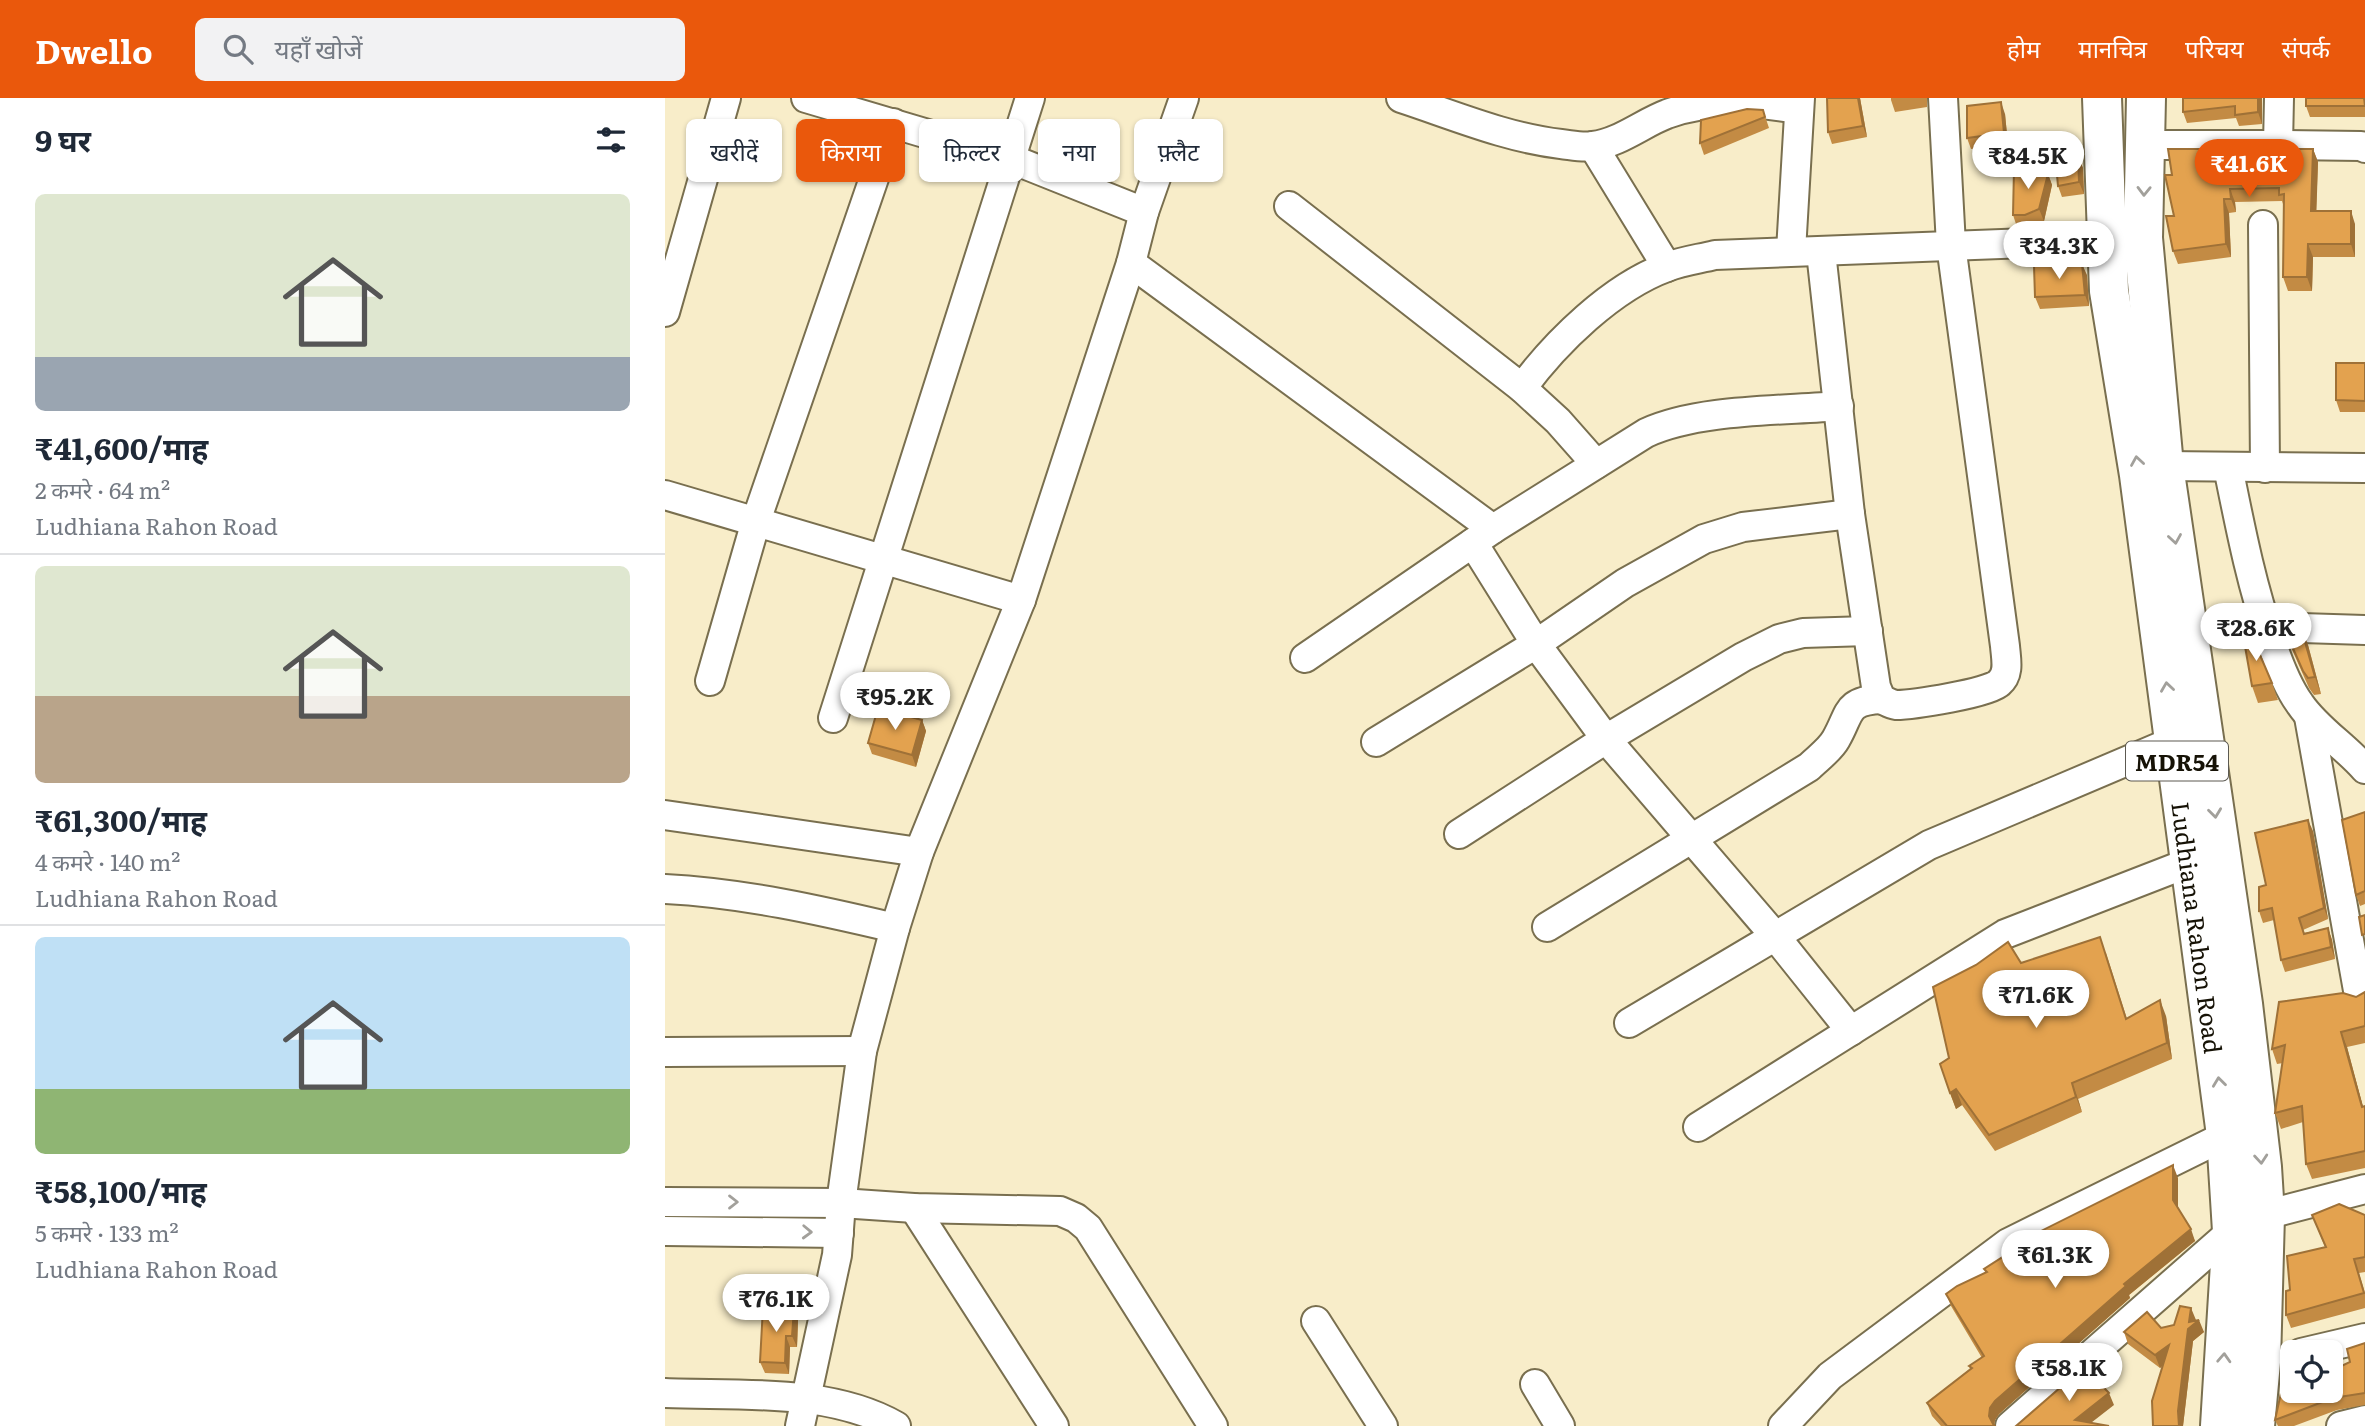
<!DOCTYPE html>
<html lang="hi">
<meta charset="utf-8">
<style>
body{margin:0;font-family:Literata,"Noto Sans Devanagari",serif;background:#f2f2f3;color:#1f2937;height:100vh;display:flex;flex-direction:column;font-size:26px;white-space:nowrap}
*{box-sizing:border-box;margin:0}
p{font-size:23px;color:#747a83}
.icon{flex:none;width:38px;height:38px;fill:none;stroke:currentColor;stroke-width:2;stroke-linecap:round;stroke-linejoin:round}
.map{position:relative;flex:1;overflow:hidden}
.sheet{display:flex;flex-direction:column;background:#fff;width:665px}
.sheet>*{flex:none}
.banner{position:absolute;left:21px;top:21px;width:665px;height:63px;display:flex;gap:14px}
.fabs{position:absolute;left:1615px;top:1242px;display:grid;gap:14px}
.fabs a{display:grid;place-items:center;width:63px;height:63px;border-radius:10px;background:#fff;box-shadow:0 2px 5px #0004;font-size:35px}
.price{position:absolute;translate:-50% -60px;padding:0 16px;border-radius:24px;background:#fff;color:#222;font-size:23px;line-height:46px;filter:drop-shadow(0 2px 4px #0008)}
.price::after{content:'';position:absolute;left:50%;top:42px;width:21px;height:16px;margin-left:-10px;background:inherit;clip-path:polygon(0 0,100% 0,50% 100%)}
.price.on{background:#ea580c;color:#fff}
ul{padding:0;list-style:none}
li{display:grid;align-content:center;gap:14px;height:371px;padding:0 35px}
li+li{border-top:2px solid #e0e1e3}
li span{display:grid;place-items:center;height:217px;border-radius:10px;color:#555}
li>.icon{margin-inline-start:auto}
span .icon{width:126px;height:126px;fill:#fffc;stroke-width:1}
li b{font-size:30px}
h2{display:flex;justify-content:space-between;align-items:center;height:84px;padding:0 35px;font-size:30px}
.pill{padding:0 24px;border-radius:10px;background:#fff;box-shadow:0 2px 5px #0004;font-size:24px;line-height:63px}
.pill.on{background:#ea580c;color:#fff}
header{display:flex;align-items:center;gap:42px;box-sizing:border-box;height:98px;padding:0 35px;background:#ea580c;color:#fff}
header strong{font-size:33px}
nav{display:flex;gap:38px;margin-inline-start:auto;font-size:24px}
.search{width:490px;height:63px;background:#f2f2f3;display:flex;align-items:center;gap:18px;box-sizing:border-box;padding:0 24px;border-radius:10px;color:#747a83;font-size:26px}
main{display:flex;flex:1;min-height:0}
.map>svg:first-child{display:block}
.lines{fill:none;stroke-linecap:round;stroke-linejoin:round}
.street-casing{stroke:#796f4f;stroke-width:32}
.primary-casing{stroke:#796f4f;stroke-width:42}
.street{stroke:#fff;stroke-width:28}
.primary{stroke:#fff;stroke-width:38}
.wall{fill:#c38b44}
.shaded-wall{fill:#9f7137}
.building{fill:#e3a24f;stroke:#9f7137;stroke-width:2}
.oneway{stroke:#a2a09b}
.labels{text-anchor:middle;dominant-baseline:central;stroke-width:6;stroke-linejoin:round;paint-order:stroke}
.shield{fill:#fff;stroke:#5c5951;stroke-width:2}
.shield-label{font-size:23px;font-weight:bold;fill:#161206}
.street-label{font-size:24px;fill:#161206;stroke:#fff}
</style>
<header>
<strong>Dwello</strong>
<div class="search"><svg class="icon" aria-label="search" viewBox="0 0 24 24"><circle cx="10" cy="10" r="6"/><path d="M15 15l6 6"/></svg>यहाँ खोजें</div>
<nav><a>होम</a><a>मानचित्र</a><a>परिचय</a><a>संपर्क</a></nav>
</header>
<main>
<section class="sheet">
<h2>9 घर<svg class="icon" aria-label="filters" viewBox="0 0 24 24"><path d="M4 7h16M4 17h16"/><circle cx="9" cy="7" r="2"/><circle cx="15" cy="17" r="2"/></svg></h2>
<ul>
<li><span style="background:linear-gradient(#dfe7d0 75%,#9aa5b1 0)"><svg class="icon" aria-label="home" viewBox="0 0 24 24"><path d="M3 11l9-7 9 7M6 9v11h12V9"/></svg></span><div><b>₹41,600/माह</b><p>2 कमरे · 64 m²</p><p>Ludhiana Rahon Road</p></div></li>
<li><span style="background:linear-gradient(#dfe7d0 60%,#b9a48a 0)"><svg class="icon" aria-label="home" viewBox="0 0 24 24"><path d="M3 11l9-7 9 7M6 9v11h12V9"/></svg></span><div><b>₹61,300/माह</b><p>4 कमरे · 140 m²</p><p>Ludhiana Rahon Road</p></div></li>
<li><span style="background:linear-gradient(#bfe0f5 70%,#8fb573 0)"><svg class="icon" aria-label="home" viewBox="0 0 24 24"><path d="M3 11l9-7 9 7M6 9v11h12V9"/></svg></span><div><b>₹58,100/माह</b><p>5 कमरे · 133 m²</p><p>Ludhiana Rahon Road</p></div></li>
</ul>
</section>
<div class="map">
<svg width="1700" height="1328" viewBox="0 0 1700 1328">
<rect width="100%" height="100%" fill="#f8edc9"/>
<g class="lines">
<defs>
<g id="street">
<polyline points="141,0 344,60 479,114"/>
<path d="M736,0C788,17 842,40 896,46C906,47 918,50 928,48C954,45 978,25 1002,16C1048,0 1087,4 1134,11"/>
<polyline points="1480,47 1613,47 1614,0"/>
<polyline points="1613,47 1696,48 1700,50"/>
<polyline points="928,48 1002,169"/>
<polyline points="624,108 857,290 893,323 931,366"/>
<polyline points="1598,127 1600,370"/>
<polyline points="1126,153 1135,0"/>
<path d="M1156,154L1185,416L1211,589L1216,601C1221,603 1225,606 1231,607C1247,607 1325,595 1334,585C1345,576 1341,561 1340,548L1286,147L1278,0"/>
<polyline points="466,165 828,431"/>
<polyline points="0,214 61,0"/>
<path d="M857,290C891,244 947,189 1002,169C1017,163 1034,161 1050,157L1441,142"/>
<polyline points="1499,368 1700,370"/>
<path d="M1563,369C1575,428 1586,486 1606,543C1613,564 1622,588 1635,606C1652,631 1680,648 1700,671"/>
<polyline points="0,397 356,502"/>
<polyline points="808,445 871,546 941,641 1110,838 1186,933"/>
<polyline points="1601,529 1700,532"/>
<path d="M640,560L828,431L981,335C1033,311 1115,313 1174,308"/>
<polyline points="45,583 91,423 228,25"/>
<polyline points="1644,619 1694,898"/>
<polyline points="168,620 365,0"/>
<polyline points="711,644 871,546 960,485 1039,441 1078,429 1185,416"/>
<polyline points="0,717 254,754"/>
<polyline points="794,736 941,641 1078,559 1114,541 1138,535 1203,533"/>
<path d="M0,791C78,795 154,812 230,830"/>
<path d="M882,829L1144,669C1153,660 1165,652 1171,641C1186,615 1180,603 1216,601"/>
<polyline points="964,925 1264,747 1509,643"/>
<polyline points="0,954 197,953"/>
<polyline points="1033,1029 1340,836 1541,758"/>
<polyline points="0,1104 176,1105 249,1110 395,1113 411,1120 423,1130 548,1328"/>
<polyline points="249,1110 389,1328"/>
<polyline points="1600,1117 1700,1091"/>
<polyline points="0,1133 174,1135"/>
<polyline points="651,1223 718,1328"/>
<polyline points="1636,1255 1700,1240"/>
<polyline points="870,1286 895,1328"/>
<path d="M0,1295C74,1298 165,1290 231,1328"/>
<polyline points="135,1328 172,1157 176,1105 197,953 230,830 254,754 356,502 466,165 479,114 519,0"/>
<polyline points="1118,1328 1165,1278 1343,1145 1576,1030"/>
<polyline points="1345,1328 1567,1133"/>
<polyline points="1676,1328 1700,1322"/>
</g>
<g id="primary">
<path id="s1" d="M1437,0L1444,193L1474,377L1561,1037L1567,1133L1555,1328"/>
<polyline points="1481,0 1478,140 1499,368 1578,906 1597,1069 1600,1117 1596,1264 1590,1328"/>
</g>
</defs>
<!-- street casing -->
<use href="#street" class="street-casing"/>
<!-- primary casing -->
<use href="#primary" class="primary-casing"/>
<!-- street -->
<use href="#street" class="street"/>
<!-- primary -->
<use href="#primary" class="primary"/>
</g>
<!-- wall -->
<g class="wall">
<polygon points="1162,0 1195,0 1202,39 1167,46 1163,34"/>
<polygon points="1226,0 1262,0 1262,9 1230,14 1226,2"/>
<polygon points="1518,0 1597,0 1597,26 1574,28 1571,20 1522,25 1518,14"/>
<polygon points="1700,0 1700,19 1645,19 1641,8"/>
<polygon points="1098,12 1104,30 1039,57 1035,45"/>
<polygon points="1340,16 1343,47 1306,51 1302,40"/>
<polygon points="1648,51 1653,64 1651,113 1690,126 1690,159 1648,159 1647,193 1623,193 1618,179 1619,109 1617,103 1570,104 1571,114 1564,115 1566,159 1513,166 1508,153 1509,118 1507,77"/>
<polygon points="1413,59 1418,70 1419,96 1397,99 1393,88"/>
<polygon points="1383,76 1387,87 1379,123 1364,128 1352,129 1348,117"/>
<polygon points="1422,177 1424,208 1375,211 1370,199"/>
<polygon points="1700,265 1700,314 1675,314 1671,302"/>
<polygon points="1619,530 1636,530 1643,547 1656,596 1649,597 1644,590 1625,547"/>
<polygon points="1607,585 1613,602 1593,605 1587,588"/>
<polygon points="257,622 261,633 251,669 207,656 203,645"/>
<polygon points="1700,714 1700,806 1695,808 1691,797"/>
<polygon points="1648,733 1663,821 1638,832 1639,835 1663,830 1667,842 1670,861 1620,874 1616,862 1609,822 1598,825 1594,813 1601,787"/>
<polygon points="1441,855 1462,921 1501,918 1507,961 1413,1001 1417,1014 1330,1053 1297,1007 1291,1011 1285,995 1284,960 1356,865"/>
<polygon points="1700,894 1700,945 1682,949 1698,1009 1700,1008 1700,1070 1647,1081 1641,1066 1638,1024 1616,1031 1610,1015 1618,965 1612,966 1607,951"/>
<polygon points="1513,1080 1513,1109 1530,1143 1464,1197 1465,1200 1334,1316 1330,1322 1329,1327 1330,1328 1276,1328 1267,1318 1262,1305 1305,1271 1304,1268 1317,1260 1286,1208 1281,1196 1321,1175 1319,1171 1351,1151 1350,1146"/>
<polygon points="1647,1117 1700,1117 1700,1174 1694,1175 1700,1195 1700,1210 1626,1230 1621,1217 1625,1192 1660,1149"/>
<polygon points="133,1222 132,1249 125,1249 124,1276 100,1275 95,1264"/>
<polygon points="1530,1223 1539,1234 1528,1243 1518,1328 1488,1328 1497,1268 1495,1270 1463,1246 1459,1234 1496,1230"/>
<polygon points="1700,1245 1700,1307 1672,1312 1629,1328 1613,1328 1610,1322 1685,1264"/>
</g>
<!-- shaded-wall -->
<g class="shaded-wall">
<polygon points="1193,0 1195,0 1202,39 1198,28"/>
<polygon points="1593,0 1597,0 1597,26 1593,14"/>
<polygon points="1336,4 1340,16 1343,47 1339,35"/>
<polygon points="1648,51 1653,64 1651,126 1646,113"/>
<polygon points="1413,59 1418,70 1419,96 1414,84"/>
<polygon points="1383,76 1387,87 1379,123 1374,111"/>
<polygon points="1565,91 1570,104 1571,114 1566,101"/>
<polygon points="1559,101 1564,115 1566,159 1561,146"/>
<polygon points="1686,113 1690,126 1690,159 1686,146"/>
<polygon points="1643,146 1648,159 1647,193 1642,179"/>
<polygon points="1417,166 1422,177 1424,208 1420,197"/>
<polygon points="1636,530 1643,547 1656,596 1650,579"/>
<polygon points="257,622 261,633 251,669 247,657"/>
<polygon points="1643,722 1648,733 1663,821 1659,810"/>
<polygon points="1663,830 1667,842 1670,861 1666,849"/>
<polygon points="1495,902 1501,918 1507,961 1502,945"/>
<polygon points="1676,934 1682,949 1700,1016 1697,1009"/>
<polygon points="1407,985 1413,1001 1417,1014 1411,999"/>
<polygon points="1291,991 1297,1007 1291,1011 1285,995"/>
<polygon points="1508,1067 1513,1080 1513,1114 1508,1102"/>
<polygon points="1526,1131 1530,1143 1464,1197 1465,1200 1334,1316 1330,1322 1329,1328 1324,1318 1325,1310 1330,1303 1459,1186"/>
<polygon points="1526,1210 1531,1222 1530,1225 1534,1222 1539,1234 1528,1243 1518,1328 1514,1328 1513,1313"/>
<polygon points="129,1211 133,1222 132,1249 127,1238"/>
<polygon points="121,1238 125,1249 124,1276 120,1265"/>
<polygon points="1504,1247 1508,1259 1495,1270 1490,1257"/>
<polygon points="1444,1295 1449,1307 1422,1328 1410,1322"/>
</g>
<!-- building -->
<g class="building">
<polygon points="1162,0 1193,0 1198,28 1163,34"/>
<polygon points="1518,0 1593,0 1593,14 1570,17 1570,8 1518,14"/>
<polygon points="1641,0 1699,0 1700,8 1641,8"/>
<polygon points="1336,4 1339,35 1302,40 1302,8"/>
<polygon points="1082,11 1098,12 1100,19 1035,45 1036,22"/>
<polygon points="1503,51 1648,51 1646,113 1686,113 1686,146 1643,146 1642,179 1618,179 1619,96 1614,97 1614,90 1565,91 1566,101 1559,101 1561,146 1508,153 1501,118 1509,118 1500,77 1507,77"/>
<polygon points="1390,55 1413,59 1414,84 1393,88"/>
<polygon points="1349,71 1383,76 1374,111 1360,117 1348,117"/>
<polygon points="1417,166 1420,197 1370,199 1369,168"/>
<polygon points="1671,265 1700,265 1700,303 1671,302"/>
<polygon points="1619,530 1636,530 1650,579 1643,580 1638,573"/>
<polygon points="1586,536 1607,585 1587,588 1578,537"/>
<polygon points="213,610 257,622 247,657 203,645"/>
<polygon points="1700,714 1700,793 1691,797 1677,722"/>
<polygon points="1643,722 1659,810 1634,820 1639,836 1663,830 1666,849 1616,862 1607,810 1594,813 1594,789 1601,787 1590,735"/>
<polygon points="1700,817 1700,836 1697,837 1694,819"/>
<polygon points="1435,839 1461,921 1495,902 1502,945 1407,985 1411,999 1324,1037 1291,991 1285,995 1275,966 1284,960 1268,889 1311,867 1343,844 1356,865"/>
<polygon points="1700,894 1700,928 1676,934 1697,1009 1700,1008 1700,1053 1641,1066 1637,1008 1610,1015 1620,947 1607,951 1614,904 1678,895 1691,899"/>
<polygon points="1508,1067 1508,1102 1526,1131 1459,1186 1461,1188 1330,1303 1325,1310 1324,1318 1328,1326 1330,1328 1282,1328 1262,1305 1307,1270 1304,1268 1319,1258 1281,1196 1292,1188 1322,1174 1319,1171 1353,1149 1350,1146"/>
<polygon points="1674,1106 1700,1117 1700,1159 1689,1161 1699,1195 1621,1217 1621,1193 1625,1192 1622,1158 1661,1149 1647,1117"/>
<polygon points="1515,1208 1526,1210 1524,1224 1534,1222 1523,1231 1513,1313 1514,1328 1488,1328 1487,1303 1504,1247 1490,1257 1459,1234 1482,1214 1496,1230 1509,1227"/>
<polygon points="98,1209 129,1211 127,1238 121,1238 120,1265 95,1264"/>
<polygon points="1700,1245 1700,1295 1668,1300 1610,1322 1616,1295 1628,1290 1628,1293 1666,1293 1666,1273 1685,1264 1682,1251"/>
<polygon points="1419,1269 1444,1295 1410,1322 1444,1328 1351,1328"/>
</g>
<!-- one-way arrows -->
<defs><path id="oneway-chevron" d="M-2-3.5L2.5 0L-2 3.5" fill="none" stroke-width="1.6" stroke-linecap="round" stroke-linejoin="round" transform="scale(1.75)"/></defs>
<g class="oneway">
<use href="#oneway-chevron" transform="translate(1479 93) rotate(91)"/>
<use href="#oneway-chevron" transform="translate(1472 363) rotate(-99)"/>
<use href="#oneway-chevron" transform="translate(1510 441) rotate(81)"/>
<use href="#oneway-chevron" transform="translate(1502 589) rotate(-98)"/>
<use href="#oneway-chevron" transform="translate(1550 715) rotate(83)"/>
<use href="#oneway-chevron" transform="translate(1554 984) rotate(-97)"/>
<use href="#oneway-chevron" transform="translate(1596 1061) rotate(85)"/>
<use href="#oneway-chevron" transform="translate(68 1104)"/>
<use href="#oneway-chevron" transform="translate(142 1134) rotate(2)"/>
<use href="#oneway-chevron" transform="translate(1559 1260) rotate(-87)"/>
</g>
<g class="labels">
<!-- shield labels -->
<rect class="shield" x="1461" y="643.5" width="102" height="39" rx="5"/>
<g class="shield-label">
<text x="1512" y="663">MDR54</text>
</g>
<!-- street labels -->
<g class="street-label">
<text stroke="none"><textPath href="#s1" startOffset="836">Ludhiana Rahon Road</textPath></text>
</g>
</g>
</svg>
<div class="fabs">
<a><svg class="icon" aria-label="locate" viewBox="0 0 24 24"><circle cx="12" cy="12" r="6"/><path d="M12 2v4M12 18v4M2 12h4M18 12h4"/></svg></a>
</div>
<b class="price" style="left:1363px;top:93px">₹84.5K</b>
<b class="price on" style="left:1584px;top:101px">₹41.6K</b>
<b class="price" style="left:1394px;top:183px">₹34.3K</b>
<b class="price" style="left:1591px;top:565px">₹28.6K</b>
<b class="price" style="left:230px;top:634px">₹95.2K</b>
<b class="price" style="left:1371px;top:932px">₹71.6K</b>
<b class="price" style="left:1390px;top:1192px">₹61.3K</b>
<b class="price" style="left:111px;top:1236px">₹76.1K</b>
<b class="price" style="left:1404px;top:1305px">₹58.1K</b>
<div class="banner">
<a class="pill">खरीदें</a>
<a class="pill on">किराया</a>
<a class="pill">फ़िल्टर</a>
<a class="pill">नया</a>
<a class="pill">फ़्लैट</a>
</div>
</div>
</main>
